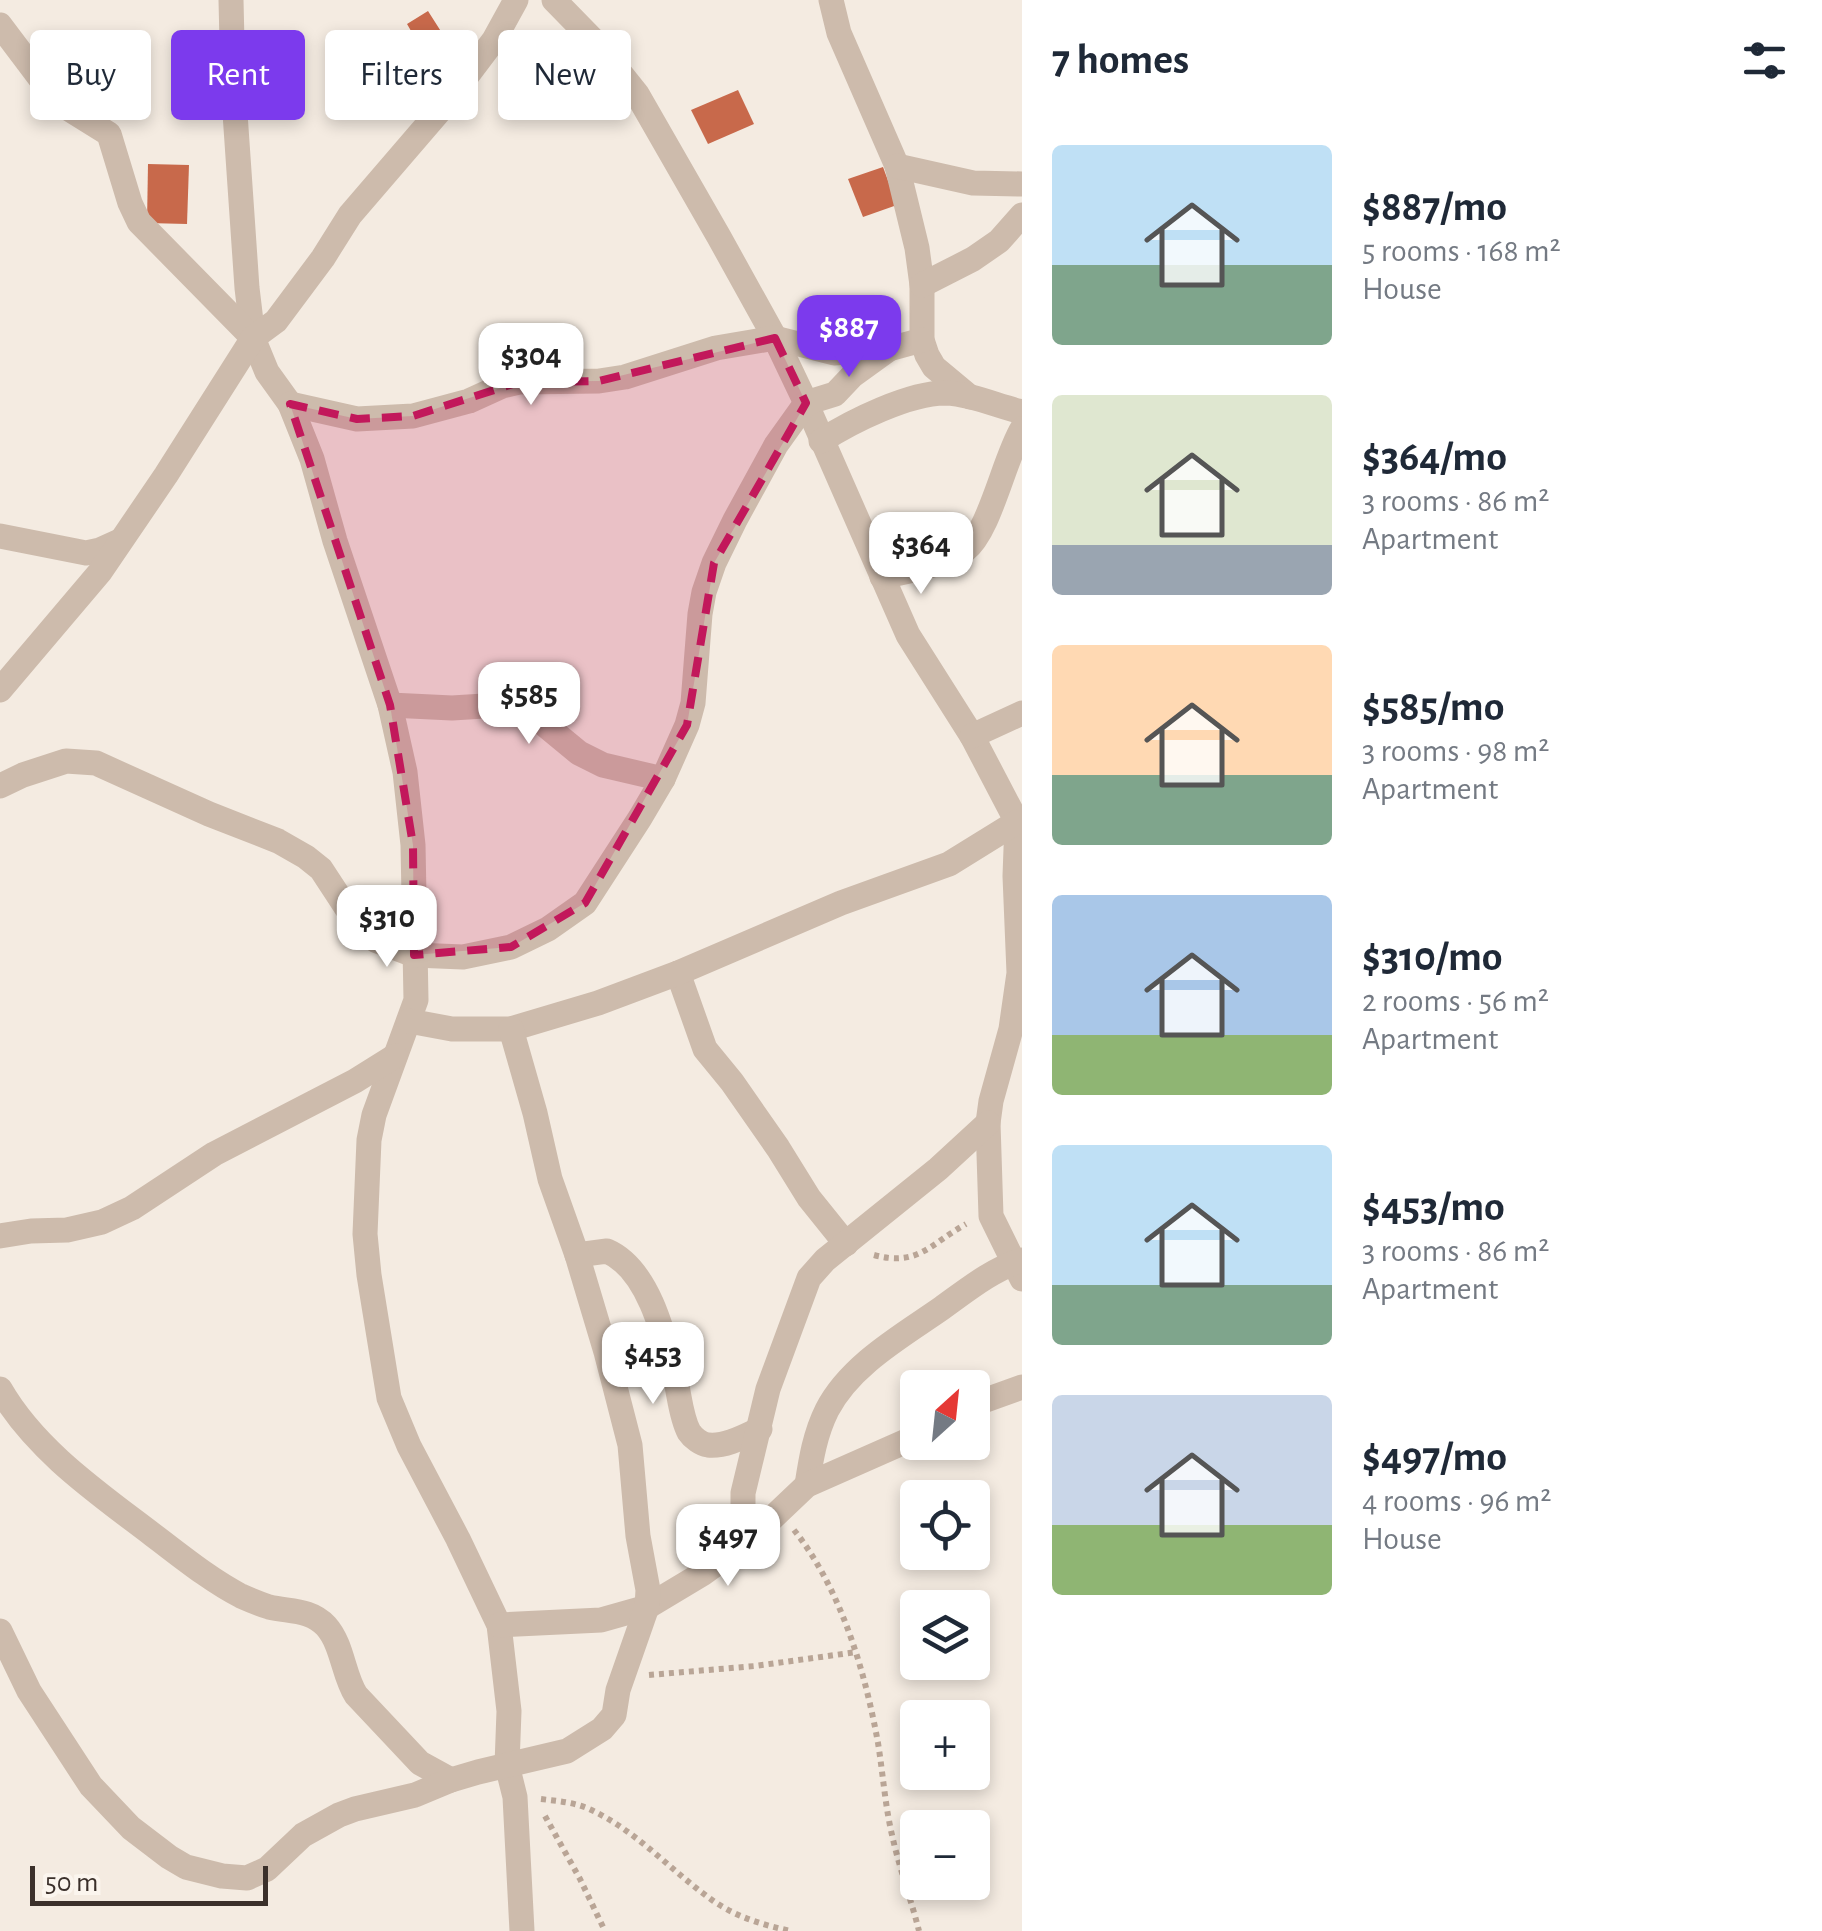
<!DOCTYPE html>
<meta charset="utf-8">
<style>
body{margin:0;font-family:"Alegreya Sans",sans-serif;background:#f6f6f7;color:#1f2937;height:100vh;display:flex;flex-direction:column;font-size:38px;white-space:nowrap}
*{box-sizing:border-box;margin:0}
p{font-size:32px;color:#747a83}
.icon{flex:none;width:55px;height:55px;fill:none;stroke:currentColor;stroke-width:2;stroke-linecap:round;stroke-linejoin:round}
.map{position:relative;flex:1;overflow:hidden}
.side{display:flex;flex-direction:column;background:#fff;width:800px}
.side>*{flex:none}
.top-card{position:absolute;left:30px;top:30px;width:840px;height:90px;display:flex;gap:20px}
.needle{width:65px;rotate:27deg}
.buttons{position:absolute;left:900px;top:1370px;display:grid;gap:20px}
.buttons a{display:grid;place-items:center;width:90px;height:90px;border-radius:10px;background:#fff;box-shadow:0 5px 15px #0003;font-size:50px}
.scale{position:absolute;left:30px;bottom:25px;width:238px;box-sizing:border-box;padding-left:10px;border:5px solid #3b302b;border-top:0;font-size:28px;line-height:35px;white-space:nowrap;color:#3b302b;-webkit-text-stroke:8px #fbf5ee;paint-order:stroke}
.price{position:absolute;translate:-50% -85px;padding:0 22px;border-radius:20px;background:#fff;color:#222;font-size:32px;line-height:65px;filter:drop-shadow(0 2px 5px #0008)}
.price::after{content:'';position:absolute;left:50%;top:60px;width:30px;height:22px;margin-left:-15px;background:inherit;clip-path:polygon(0 0,100% 0,50% 100%)}
.price.active{background:#7c3aed;color:#fff}
ul{padding:0;list-style:none}
li{display:flex;align-items:center;gap:30px;height:250px;padding:0 30px}
li span{display:grid;place-items:center;flex:none;width:280px;height:200px;border-radius:10px;color:#555}
li>.icon{margin-inline-start:auto}
span .icon{width:120px;height:120px;fill:#fffc;stroke-width:1}
li b{font-size:42px}
h2{display:flex;justify-content:space-between;align-items:center;height:120px;padding:0 30px;font-size:42px}
.pill{padding:0 35px;border-radius:10px;background:#fff;box-shadow:0 5px 15px #0003;font-size:35px;line-height:90px}
.pill.active{background:#7c3aed;color:#fff}
main{display:flex;flex:1;min-height:0}
.map>svg:first-child{display:block}
.building{fill:#c8694b}
.lines{fill:none;stroke-linecap:round;stroke-linejoin:round}
.path{stroke:#b9a596;stroke-width:6;stroke-dasharray:5 5;stroke-linecap:butt}
.street{stroke:#cdbbac;stroke-width:25}
.marked{fill:#c2185b;fill-opacity:0.2;stroke:#c2185b;stroke-width:8;stroke-dasharray:20 12;stroke-linejoin:round}
</style>
<main>
<div class="map">
<svg width="1022" height="1931" viewBox="0 0 1022 1931">
<rect width="100%" height="100%" fill="#f4ebe1"/>
<!-- building -->
<g class="building">
<polygon points="428,11 463,66 432,85 405,42 414,36 407,24"/>
<polygon points="738,90 754,124 708,144 691,110"/>
<polygon points="148,164 189,165 187,224 147,223"/>
<polygon points="883,167 897,205 863,217 848,179"/>
</g>
<g class="lines">
<!-- path -->
<g class="path">
<path d="M874,1255C918,1267 930,1244 966,1224"/>
<path d="M794,1530C841,1589 865,1671 878,1743C883,1774 885,1805 892,1835C899,1867 911,1899 919,1931"/>
<polyline points="649,1675 755,1666 857,1652"/>
<path d="M541,1799C557,1801 572,1802 587,1808C635,1829 670,1870 712,1900C736,1917 763,1925 791,1931"/>
<polyline points="545,1816 580,1879 605,1931"/>
</g>
<!-- street -->
<g class="street">
<polyline points="231,0 233,84 247,288 253,338 267,372 290,404 312,459 335,541 390,705 405,772 413,845 416,1000 374,1115 369,1140 365,1234 369,1275 389,1398 409,1446 458,1539 499,1625 509,1711 507,1765 515,1797 522,1931"/>
<polyline points="554,0 597,44 637,94 719,237 775,338 806,403 908,635 972,736 1017,822 1015,876 1019,973 1011,1029 991,1101 988,1123 991,1216 1022,1279"/>
<polyline points="831,0 839,33 897,166 917,248 922,285 922,340 927,355 934,367 970,397"/>
<polyline points="0,25 49,90 64,106 109,134 130,203 139,222 253,338"/>
<polyline points="897,166 973,183 1022,184"/>
<polyline points="922,285 973,259 999,241 1022,215"/>
<polyline points="290,404 357,419 413,416 469,401 502,386 519,382 599,381 625,377 716,348 775,338 834,353 889,349 922,340"/>
<path d="M821,441C852,421 909,393 945,393C971,394 997,406 1022,412"/>
<polyline points="0,536 86,553 100,550 120,541"/>
<path d="M882,577C909,571 942,566 965,550C990,531 1004,459 1022,429"/>
<polyline points="0,690 100,572 166,475 253,338 276,321 323,258 350,215 448,101 494,40 516,0"/>
<polyline points="390,705 452,708 484,706 515,709 539,720 579,753 603,765 663,779"/>
<polyline points="972,736 1022,713"/>
<polyline points="0,786 23,775 66,761 96,763 209,814 278,841 306,857 321,869 357,924 375,940 414,955 463,957 511,947 548,929 585,903 640,818 663,779 687,725 693,703 700,614 704,592 714,563 735,520 776,445 806,403 835,394 853,375 889,349"/>
<polyline points="678,973 705,1049 732,1082 778,1148 809,1198 846,1244"/>
<polyline points="409,1021 452,1029 511,1029 598,1003 678,973 841,903 949,864 1017,822 1022,822"/>
<polyline points="0,1236 31,1231 67,1230 102,1222 132,1208 214,1154 355,1081 395,1056"/>
<path d="M577,1255L607,1251C651,1270 666,1344 677,1386C680,1401 682,1419 689,1432C693,1438 701,1444 708,1445C725,1447 745,1436 760,1429"/>
<path d="M0,1389C35,1450 98,1493 153,1535C181,1556 210,1580 241,1596C250,1600 260,1604 269,1607C290,1612 310,1609 326,1626C343,1645 343,1675 356,1695L420,1763L451,1780"/>
<polyline points="972,1405 1022,1387"/>
<path d="M807,1485C811,1459 815,1434 827,1410C850,1365 902,1336 942,1308C967,1290 993,1269 1022,1260"/>
<polyline points="749,1540 743,1513 743,1493 768,1389 809,1278 825,1260 938,1169 988,1123"/>
<polyline points="499,1625 601,1620 647,1607 702,1574 749,1540 807,1485 918,1436"/>
<polyline points="0,1631 29,1691 91,1786 131,1828 169,1857 186,1867 222,1876 247,1878 267,1869 303,1835 339,1815 355,1809 415,1795 451,1780 478,1772 567,1751 602,1729 614,1715 618,1690 647,1607 648,1590 638,1536 630,1445 606,1352 577,1255 550,1179 535,1113 511,1029"/>
</g>
</g>
<!-- marked area -->
<path class="marked" d="M775,338L806,403L714,563L687,725L585,903L511,947L414,955L413,845L390,705L290,404L357,419L413,416L519,382L599,381Z"/>
</svg>
<div class="buttons">
<a><svg class="needle" viewBox="-14 -14 28 28"><path d="M0-13l5 13h-10z" fill="#e53935"/><path d="M0 13l5-13h-10z" fill="#747a83"/></svg></a>
<a><svg class="icon" aria-label="locate" viewBox="0 0 24 24"><circle cx="12" cy="12" r="6"/><path d="M12 2v4M12 18v4M2 12h4M18 12h4"/></svg></a>
<a><svg class="icon" aria-label="layers" viewBox="0 0 24 24"><path d="M12 4l9 5-9 5-9-5zM3 14l9 5 9-5"/></svg></a>
<a>+</a>
<a>−</a>
</div>
<div class="scale">50 m</div>
<b class="price active" style="left:849px;top:380px">$887</b>
<b class="price" style="left:531px;top:408px">$304</b>
<b class="price" style="left:921px;top:597px">$364</b>
<b class="price" style="left:529px;top:747px">$585</b>
<b class="price" style="left:387px;top:970px">$310</b>
<b class="price" style="left:653px;top:1407px">$453</b>
<b class="price" style="left:728px;top:1589px">$497</b>
<div class="top-card">
<a class="pill">Buy</a>
<a class="pill active">Rent</a>
<a class="pill">Filters</a>
<a class="pill">New</a>
</div>
</div>
<section class="side">
<h2>7 homes<svg class="icon" aria-label="filters" viewBox="0 0 24 24"><path d="M4 7h16M4 17h16"/><circle cx="9" cy="7" r="2"/><circle cx="15" cy="17" r="2"/></svg></h2>
<ul>
<li><span style="background:linear-gradient(#bfe0f5 60%,#7fa58c 0)"><svg class="icon" aria-label="home" viewBox="0 0 24 24"><path d="M3 11l9-7 9 7M6 9v11h12V9"/></svg></span><div><b>$887/mo</b><p>5 rooms · 168 m²</p><p>House</p></div></li>
<li><span style="background:linear-gradient(#dfe7d0 75%,#9aa5b1 0)"><svg class="icon" aria-label="home" viewBox="0 0 24 24"><path d="M3 11l9-7 9 7M6 9v11h12V9"/></svg></span><div><b>$364/mo</b><p>3 rooms · 86 m²</p><p>Apartment</p></div></li>
<li><span style="background:linear-gradient(#ffd9b3 65%,#7fa58c 0)"><svg class="icon" aria-label="home" viewBox="0 0 24 24"><path d="M3 11l9-7 9 7M6 9v11h12V9"/></svg></span><div><b>$585/mo</b><p>3 rooms · 98 m²</p><p>Apartment</p></div></li>
<li><span style="background:linear-gradient(#a9c7e8 70%,#8fb573 0)"><svg class="icon" aria-label="home" viewBox="0 0 24 24"><path d="M3 11l9-7 9 7M6 9v11h12V9"/></svg></span><div><b>$310/mo</b><p>2 rooms · 56 m²</p><p>Apartment</p></div></li>
<li><span style="background:linear-gradient(#bfe0f5 70%,#7fa58c 0)"><svg class="icon" aria-label="home" viewBox="0 0 24 24"><path d="M3 11l9-7 9 7M6 9v11h12V9"/></svg></span><div><b>$453/mo</b><p>3 rooms · 86 m²</p><p>Apartment</p></div></li>
<li><span style="background:linear-gradient(#c9d6e8 65%,#8fb573 0)"><svg class="icon" aria-label="home" viewBox="0 0 24 24"><path d="M3 11l9-7 9 7M6 9v11h12V9"/></svg></span><div><b>$497/mo</b><p>4 rooms · 96 m²</p><p>House</p></div></li>
</ul>
</section>
</main>
